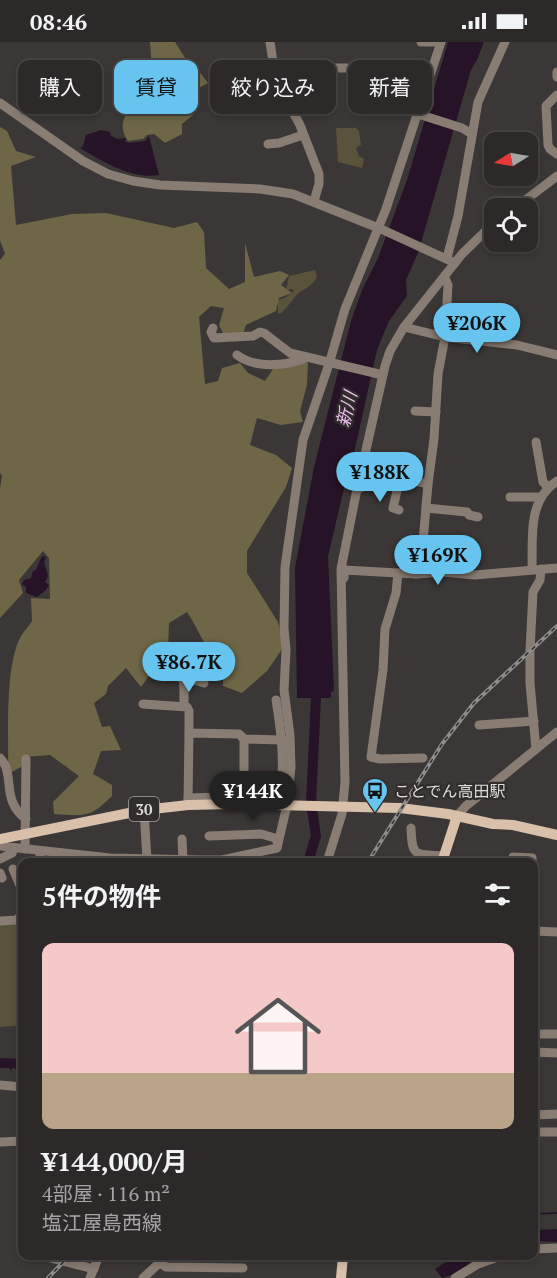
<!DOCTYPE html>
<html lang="ja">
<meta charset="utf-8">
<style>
body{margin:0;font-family:"PT Serif","Noto Sans JP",serif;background:#383534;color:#f1f3f6;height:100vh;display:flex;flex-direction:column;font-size:22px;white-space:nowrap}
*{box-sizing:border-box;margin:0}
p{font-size:20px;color:#a6a6a8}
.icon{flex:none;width:33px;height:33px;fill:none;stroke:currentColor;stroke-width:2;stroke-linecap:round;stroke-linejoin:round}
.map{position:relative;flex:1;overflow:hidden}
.details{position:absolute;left:18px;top:816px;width:520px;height:402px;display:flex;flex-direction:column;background:#2c2928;border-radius:12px;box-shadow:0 3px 9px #0003,0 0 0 2px #484545}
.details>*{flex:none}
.hud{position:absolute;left:18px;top:18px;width:522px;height:54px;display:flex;gap:12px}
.needle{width:39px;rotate:259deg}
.fabs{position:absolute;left:484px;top:90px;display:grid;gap:12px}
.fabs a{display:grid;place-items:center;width:54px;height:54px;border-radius:12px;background:#2c2928;box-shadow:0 3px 9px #0003,0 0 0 2px #484545;font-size:30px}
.price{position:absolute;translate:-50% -51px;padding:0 14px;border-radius:21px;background:#66c4ef;color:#111;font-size:20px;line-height:39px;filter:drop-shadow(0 2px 3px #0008)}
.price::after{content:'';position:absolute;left:50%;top:36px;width:18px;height:14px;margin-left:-9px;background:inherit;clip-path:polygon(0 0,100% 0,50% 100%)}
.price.on{background:#222;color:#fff}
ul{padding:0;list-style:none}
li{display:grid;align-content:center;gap:12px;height:318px;padding:0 24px}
li span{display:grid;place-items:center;height:186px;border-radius:12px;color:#555}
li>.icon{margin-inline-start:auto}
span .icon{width:108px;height:108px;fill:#fffc;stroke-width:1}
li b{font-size:26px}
h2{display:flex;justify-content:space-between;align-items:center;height:72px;padding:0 24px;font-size:26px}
.chip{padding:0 21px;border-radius:12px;background:#2c2928;box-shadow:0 3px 9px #0003,0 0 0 2px #484545;font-size:21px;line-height:54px}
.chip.on{background:#66c4ef;color:#111}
.status{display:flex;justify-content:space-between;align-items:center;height:42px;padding:0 30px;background:#2c2928;direction:ltr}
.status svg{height:16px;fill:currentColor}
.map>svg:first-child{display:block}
.green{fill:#59533b}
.forest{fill:#6e6646}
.water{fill:#271327}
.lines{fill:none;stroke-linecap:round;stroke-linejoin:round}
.stream{stroke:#271327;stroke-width:1.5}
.river{stroke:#271327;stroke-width:10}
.minor{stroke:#897c72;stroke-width:9}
.major{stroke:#d9c0ab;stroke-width:10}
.rail-casing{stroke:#8f8c8c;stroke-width:4}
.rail{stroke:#302d2c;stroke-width:1.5;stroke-dasharray:4.5;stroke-linecap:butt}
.labels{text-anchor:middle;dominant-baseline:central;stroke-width:4.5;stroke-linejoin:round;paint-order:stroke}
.shield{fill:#302d2c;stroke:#a8a6a6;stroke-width:1.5}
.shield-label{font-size:15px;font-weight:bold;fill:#dcdada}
.poi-label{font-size:16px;fill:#dcdada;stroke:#302d2c;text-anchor:start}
.water-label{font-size:18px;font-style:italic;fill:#ebbfeb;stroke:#302d2c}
</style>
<div class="status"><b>08:46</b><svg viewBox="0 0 49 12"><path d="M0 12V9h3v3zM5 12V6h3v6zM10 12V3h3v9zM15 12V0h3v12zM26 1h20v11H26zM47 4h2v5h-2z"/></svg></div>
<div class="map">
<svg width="557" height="1236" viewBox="0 0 557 1236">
<rect width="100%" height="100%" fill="#3a3736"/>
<!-- green -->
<g class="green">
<polygon points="336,86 356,86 359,89 361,103 356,106 359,114 364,117 362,126 338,120"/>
<path d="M315,228L317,235C310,248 301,246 294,256C289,262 287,266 280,272L278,271V258L285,256L294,249L292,247L286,248L289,234Z"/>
<polygon points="19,882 22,883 22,983 0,985 0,883"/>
</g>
<!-- forest -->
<g class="forest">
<path d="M150,0H175L189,22L199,29L208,41L197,47L193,73L182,82V92L165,101L154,92L147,93L143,97L128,99C118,83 124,77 131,62L128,48L119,42L134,29L152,28Z"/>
<path d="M0,85L7,89L16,109L36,115L11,124L16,183L72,172L106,171L174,186L197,180L204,190L206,226L229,247L245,240V201L254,235L280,229L289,233L281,243L292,251L279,256L276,269L246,283L243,292L225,295L219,283L224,266L211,264L199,275L205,342L218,339L222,326L240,321L248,331L265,339L273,327L299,319L308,321L307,343L300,369L303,380L281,383L257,376L250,403L276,413L292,426L286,445L247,509V531L278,580L283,606L267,629L242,651L223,644V625C206,611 199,587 187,570L169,581L168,607L141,645L126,626L108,644L106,652L94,661L102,685L110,684L121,708L101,709L93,732L112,743V754C90,776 85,774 54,772L53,760L79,734L50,713L25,715L21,725L8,732C9,696 4,625 21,594C24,589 29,584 32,579L31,556L50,557L49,516L43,509L19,538L23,551L0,576V446L2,434L0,431V218L5,212L0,198Z"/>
</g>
<!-- water -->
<g class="water">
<polygon points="448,0 484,0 477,18 471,28 418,211 406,238 407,254 389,279 377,308 348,438 346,438 328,514 334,649 331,650 331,656 297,656 295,526 314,425 351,279 362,248 378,216 407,138"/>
<path d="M101,88L110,90L111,94L118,97L126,96L125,99L128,101L145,99L149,94L159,133C132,138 102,119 80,106L83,104L86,93Z"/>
<polygon points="42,514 46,515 44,520 48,534 45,540 49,543 46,548 37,555 26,551 26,545 22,542 24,538 31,536 33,529 36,528"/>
<polygon points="0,1016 22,1017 22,1028 12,1026 11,1029 9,1026 0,1026"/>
<polygon points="557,1187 557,1200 534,1199 534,1188"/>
<polygon points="455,1214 480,1214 454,1232 442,1236 435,1227"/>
</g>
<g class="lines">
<!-- stream -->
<polyline class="stream" points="534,1172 557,1171"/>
<!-- river -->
<polyline class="river" points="308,820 316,794 311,761 316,656 315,642"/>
<!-- minor -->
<g class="minor">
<polyline points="270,0 276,39 300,83 319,132 319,142 314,159"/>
<polyline points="421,0 441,0"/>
<polyline points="557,30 557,35"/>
<polyline points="275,33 328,26 347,26 423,54"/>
<polyline points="557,53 546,64 548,103 550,107 557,112"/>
<polyline points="0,61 83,119 108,132 133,139 160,143 260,147 293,152 381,187 455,221"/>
<polyline points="418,72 462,86 472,92"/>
<polyline points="268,102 279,101 303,93"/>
<polyline points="515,166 557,134"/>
<polyline points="447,216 458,174 478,60 505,0"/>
<polyline points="404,285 445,295 517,303 557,313"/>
<polyline points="213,286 211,290 214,296 253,294 260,290 264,291 290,311 383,333"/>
<path d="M237,313C256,327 285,324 306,316"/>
<polyline points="415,369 436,370"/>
<polyline points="536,400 543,440 548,445"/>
<path d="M361,446C363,442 364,436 370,435C385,430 412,439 428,442"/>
<polyline points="510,455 540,455"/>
<polyline points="426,466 467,470 469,473 478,475"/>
<polyline points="399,468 393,466 400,436"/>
<path d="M532,528C533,495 527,459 557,439"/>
<polyline points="398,531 396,551 385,587 383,628 371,715 380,717 423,716"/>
<polyline points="416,532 423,500 428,442 434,397 438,332 445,295 448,243 445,236"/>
<polyline points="344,536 344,528 416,532 443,530 475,533 557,526"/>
<polyline points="160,627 167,633 182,633 184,644"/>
<polyline points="179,632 180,607"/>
<polyline points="143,662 187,665 189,669 189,691"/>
<polyline points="184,664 184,644 188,639 194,638 204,641"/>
<polyline points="479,683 534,679"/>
<polyline points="536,707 530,641 530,608 533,550 540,538 541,527"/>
<path d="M0,716C16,732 0,758 26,777"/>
<polyline points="244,754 244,697"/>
<path d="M188,756L281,753C284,718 282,694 276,658"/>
<polyline points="188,760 189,691 239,692 244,697 283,698"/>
<polyline points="144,768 147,818"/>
<polyline points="457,774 466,764 557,690"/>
<path d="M411,786C412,816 415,812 443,814"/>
<polyline points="209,794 261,792 275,796 278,801"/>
<polyline points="182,797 183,818"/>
<polyline points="0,804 110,816 202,818 222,818 277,806 287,763 291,725 290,693 284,648 286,608 284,586 285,525 303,398 329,322 345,267 386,167 441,0"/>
<polyline points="25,807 26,717"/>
<polyline points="39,809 42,820"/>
<polyline points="0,817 12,811 14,806"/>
<polyline points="327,820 342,772 345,740 341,527 356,452 385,324 390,309 404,285 462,212 495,180"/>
<polyline points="513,820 513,815 532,816 532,820"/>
<polyline points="13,827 22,848"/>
<polyline points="0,831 2,836"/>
<polyline points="0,879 17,878 22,872"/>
<polyline points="534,889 557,890"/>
<polyline points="534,992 557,992"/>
<polyline points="534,1010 557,1011"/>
<polyline points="0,1043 22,1045"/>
<polyline points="534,1073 557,1072"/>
<polyline points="536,1090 557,1090"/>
<polyline points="0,1100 22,1099"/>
<polyline points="534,1207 557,1206"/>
<polyline points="43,1214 94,1227"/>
<polyline points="160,1221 166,1225 243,1226"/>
<polyline points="90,1236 99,1214"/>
<polyline points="143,1236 167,1214"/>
<polyline points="455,1236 478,1222 501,1214"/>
</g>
<!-- major -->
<g class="major">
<polyline points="0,797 144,768 188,763 232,762 400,766 448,772 493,782 513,783 557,793"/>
<polyline points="442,820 457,774"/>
<polyline points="341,1236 343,1214"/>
</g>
<defs>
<g id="rail">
<polyline points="368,820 442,702 474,661 557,584"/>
<polyline points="48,1236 69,1214"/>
</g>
</defs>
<!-- rail casing -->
<use href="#rail" class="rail-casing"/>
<!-- rail -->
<use href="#rail" class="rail"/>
</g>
<!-- icons -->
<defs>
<symbol id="bus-pin" viewBox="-11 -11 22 30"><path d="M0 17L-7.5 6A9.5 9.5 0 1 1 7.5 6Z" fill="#66c4ef" stroke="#302d2c"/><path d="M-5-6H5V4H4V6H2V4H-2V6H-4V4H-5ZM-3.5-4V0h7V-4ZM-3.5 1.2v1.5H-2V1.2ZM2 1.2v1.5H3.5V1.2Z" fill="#111"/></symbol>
</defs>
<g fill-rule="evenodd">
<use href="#bus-pin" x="360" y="734" width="30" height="40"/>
</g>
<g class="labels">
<!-- shield labels -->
<rect class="shield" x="129" y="755" width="30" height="24" rx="4.5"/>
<g class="shield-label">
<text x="144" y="767">30</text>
</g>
<!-- poi labels -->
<g class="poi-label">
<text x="394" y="749">ことでん高田駅</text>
</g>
<!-- water labels -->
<g class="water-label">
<text transform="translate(346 367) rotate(-76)">新川</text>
</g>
</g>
</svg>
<div class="fabs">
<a><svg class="needle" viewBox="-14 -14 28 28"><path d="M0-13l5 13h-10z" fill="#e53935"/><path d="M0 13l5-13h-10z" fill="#a6a6a8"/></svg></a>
<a><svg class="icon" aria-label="locate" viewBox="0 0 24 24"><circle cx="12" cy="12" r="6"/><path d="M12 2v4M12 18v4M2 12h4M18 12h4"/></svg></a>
</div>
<b class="price" style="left:477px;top:312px">¥206K</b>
<b class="price" style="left:380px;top:461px">¥188K</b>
<b class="price" style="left:438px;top:544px">¥169K</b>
<b class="price" style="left:189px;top:651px">¥86.7K</b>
<b class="price on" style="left:253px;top:780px">¥144K</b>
<div class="hud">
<a class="chip">購入</a>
<a class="chip on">賃貸</a>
<a class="chip">絞り込み</a>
<a class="chip">新着</a>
</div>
<section class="details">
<h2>5件の物件<svg class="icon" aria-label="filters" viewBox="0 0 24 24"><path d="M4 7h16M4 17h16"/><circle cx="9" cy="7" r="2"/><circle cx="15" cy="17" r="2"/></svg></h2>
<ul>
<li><span style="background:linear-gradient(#f6c9c9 70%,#b9a48a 0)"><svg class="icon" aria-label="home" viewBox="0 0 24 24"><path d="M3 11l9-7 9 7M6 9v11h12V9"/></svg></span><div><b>¥144,000/月</b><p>4部屋 · 116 m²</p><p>塩江屋島西線</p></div></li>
</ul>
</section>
</div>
